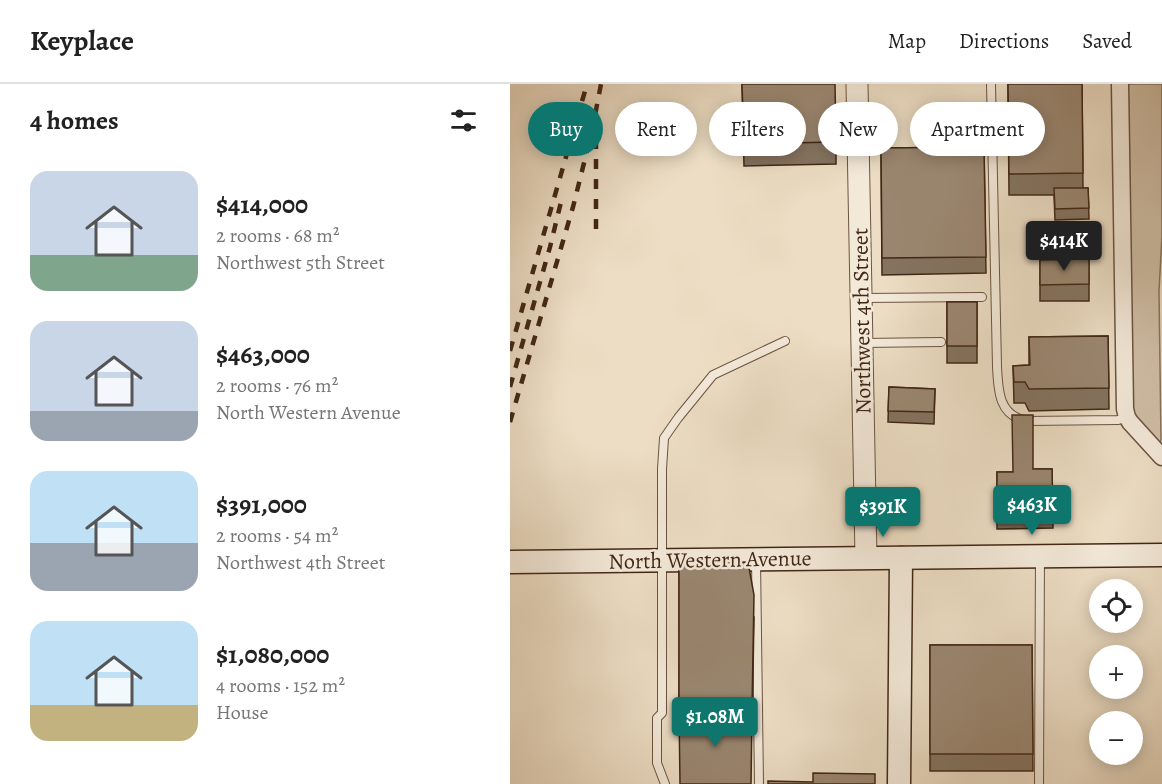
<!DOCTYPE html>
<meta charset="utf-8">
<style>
body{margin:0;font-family:Alegreya,serif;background:#f6f6f6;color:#222;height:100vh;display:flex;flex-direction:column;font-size:22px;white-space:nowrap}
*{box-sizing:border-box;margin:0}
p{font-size:20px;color:#767676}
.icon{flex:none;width:33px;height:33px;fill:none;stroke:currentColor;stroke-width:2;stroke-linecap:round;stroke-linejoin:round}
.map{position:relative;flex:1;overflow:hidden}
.side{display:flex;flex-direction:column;background:#fff;width:510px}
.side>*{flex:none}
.hud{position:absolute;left:18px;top:18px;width:543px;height:54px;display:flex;gap:12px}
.controls{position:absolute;left:579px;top:495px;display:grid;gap:12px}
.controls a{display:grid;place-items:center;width:54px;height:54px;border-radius:50%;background:#fff;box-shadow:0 3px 15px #0003;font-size:30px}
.price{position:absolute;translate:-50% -51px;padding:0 14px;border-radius:6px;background:#0f766e;color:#fff;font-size:20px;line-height:39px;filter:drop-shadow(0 2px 3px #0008)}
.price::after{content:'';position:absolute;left:50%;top:36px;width:18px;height:14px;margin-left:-9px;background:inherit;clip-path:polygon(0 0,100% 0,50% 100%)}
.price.active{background:#222;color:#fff}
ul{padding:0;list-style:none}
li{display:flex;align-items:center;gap:18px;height:150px;padding:0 30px}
li span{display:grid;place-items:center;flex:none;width:168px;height:120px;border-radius:18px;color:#555}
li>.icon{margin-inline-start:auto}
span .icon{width:72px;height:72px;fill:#fffc;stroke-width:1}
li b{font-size:26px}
h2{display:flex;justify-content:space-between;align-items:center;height:72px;padding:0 30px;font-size:26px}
.tag{padding:0 21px;border-radius:27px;background:#fff;box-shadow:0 3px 15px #0003;font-size:21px;line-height:54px}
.tag.active{background:#0f766e;color:#fff}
header{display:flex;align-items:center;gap:36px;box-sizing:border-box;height:84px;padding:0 30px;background:#fff;border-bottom:2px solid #e0e0e0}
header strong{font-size:28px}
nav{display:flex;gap:33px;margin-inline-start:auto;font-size:21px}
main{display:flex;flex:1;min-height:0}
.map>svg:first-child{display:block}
.green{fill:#cfbea6;stroke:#88725e;stroke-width:1.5}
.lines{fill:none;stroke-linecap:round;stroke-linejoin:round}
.service-casing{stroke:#6c5442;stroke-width:10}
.minor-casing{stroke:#6c5442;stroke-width:19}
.tertiary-casing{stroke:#6c5442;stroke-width:23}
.secondary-casing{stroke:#422716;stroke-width:25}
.service{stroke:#f3e9d9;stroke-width:8}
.minor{stroke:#f3e9d9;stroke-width:16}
.tertiary{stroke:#f3e9d9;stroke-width:21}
.secondary{stroke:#f3e9d9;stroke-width:22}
.rail{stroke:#422716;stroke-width:4.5;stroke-dasharray:10 10;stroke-linecap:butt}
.wall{fill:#847360;stroke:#422716;stroke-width:1.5}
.building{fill:#9a8670;stroke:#422716;stroke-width:1.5}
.labels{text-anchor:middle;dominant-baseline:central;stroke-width:5;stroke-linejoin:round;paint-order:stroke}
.street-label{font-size:22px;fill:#422716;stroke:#f3e9d9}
</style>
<header>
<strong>Keyplace</strong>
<nav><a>Map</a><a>Directions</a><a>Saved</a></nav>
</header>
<main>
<section class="side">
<h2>4 homes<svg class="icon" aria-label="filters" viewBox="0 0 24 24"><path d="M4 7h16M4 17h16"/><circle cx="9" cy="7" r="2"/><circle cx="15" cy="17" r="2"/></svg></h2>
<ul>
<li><span style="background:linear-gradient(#c9d6e8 70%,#7fa58c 0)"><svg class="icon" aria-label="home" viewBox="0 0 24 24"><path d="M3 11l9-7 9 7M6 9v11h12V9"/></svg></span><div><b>$414,000</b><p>2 rooms · 68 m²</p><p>Northwest 5th Street</p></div></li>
<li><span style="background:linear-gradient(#c9d6e8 75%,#9aa5b1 0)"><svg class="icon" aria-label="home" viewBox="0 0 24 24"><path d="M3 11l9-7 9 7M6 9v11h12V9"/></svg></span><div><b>$463,000</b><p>2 rooms · 76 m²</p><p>North Western Avenue</p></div></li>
<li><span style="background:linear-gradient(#bfe0f5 60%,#9aa5b1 0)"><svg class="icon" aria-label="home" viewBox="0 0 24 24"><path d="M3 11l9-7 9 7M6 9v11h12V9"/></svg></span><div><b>$391,000</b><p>2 rooms · 54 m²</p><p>Northwest 4th Street</p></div></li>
<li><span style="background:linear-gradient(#bfe0f5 70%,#c2b280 0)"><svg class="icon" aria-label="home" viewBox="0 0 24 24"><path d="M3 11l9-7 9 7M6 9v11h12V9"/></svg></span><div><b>$1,080,000</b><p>4 rooms · 152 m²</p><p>House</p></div></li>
</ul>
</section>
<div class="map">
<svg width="652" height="700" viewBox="0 0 652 700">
<rect width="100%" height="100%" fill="#ecddc4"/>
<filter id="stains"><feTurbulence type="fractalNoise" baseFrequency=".00333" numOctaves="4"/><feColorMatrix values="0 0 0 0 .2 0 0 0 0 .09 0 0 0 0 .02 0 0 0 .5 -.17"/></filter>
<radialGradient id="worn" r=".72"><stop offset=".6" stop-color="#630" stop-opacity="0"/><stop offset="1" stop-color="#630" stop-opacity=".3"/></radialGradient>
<!-- green -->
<polygon class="green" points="617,0 652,0 652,153 649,207 651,356 650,359 627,338 623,326"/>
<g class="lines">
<defs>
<g id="service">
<path d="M481,0L487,282C488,307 489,333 518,337L608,336L617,333"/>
<polyline points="353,214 472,213"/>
<polyline points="353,259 431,258"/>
<polyline points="246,476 249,700"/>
<polyline points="155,700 147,679 147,634 152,629 152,385 154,354 168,334 203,291 275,257"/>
<polyline points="529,700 530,472"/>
</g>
<polyline id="minor" points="610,0 615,325 617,333 620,338 652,373"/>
<polyline id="tertiary" points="347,0 356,474"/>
<g id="secondary">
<polyline points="0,478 652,471"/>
<polyline points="389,700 391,474"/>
</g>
</defs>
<!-- service casing -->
<use href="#service" class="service-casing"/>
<!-- minor casing -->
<use href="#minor" class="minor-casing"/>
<!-- tertiary casing -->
<use href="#tertiary" class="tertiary-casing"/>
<!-- secondary casing -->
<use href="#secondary" class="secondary-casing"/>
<!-- service -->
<use href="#service" class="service"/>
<!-- minor -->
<use href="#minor" class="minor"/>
<!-- tertiary -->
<use href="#tertiary" class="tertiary"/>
<!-- secondary -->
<use href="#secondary" class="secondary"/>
<!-- rail -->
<g class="rail">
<polyline points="86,55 86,148"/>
<polyline points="0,267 77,0"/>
<polyline points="0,303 40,163 51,118"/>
<polyline points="0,338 63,123 82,47 91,0"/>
</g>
</g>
<!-- wall -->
<g class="wall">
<polygon points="232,0 326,58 326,80 234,82"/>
<polygon points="498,0 572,0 573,104 578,104 579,135 545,136 544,111 499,111"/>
<polygon points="474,63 476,189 372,191 371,64"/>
<polygon points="579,175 579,217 530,217 530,176"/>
<rect x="437" y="218" width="30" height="61"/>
<polygon points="598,252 599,325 519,327 515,319 504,319 503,282 519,281 519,253"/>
<polygon points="379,303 425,305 424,340 378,338"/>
<polygon points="523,385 542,385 543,444 487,445 487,388 503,388"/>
<polygon points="169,479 244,533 242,647 169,644"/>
<polygon points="420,561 522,561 523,687 420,687"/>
</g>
<!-- building -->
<g class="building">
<polygon points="232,0 325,0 326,58 234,60"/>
<polygon points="498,0 572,0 573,89 499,90"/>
<polygon points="474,63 476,173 372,174 371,64"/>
<polygon points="544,104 578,104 579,124 545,125"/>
<polygon points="579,175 579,200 530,201 530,176"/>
<rect x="437" y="218" width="30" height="44"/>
<polygon points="598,252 599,304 519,305 515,298 504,298 503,282 520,281 519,253"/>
<polygon points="379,303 425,305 424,328 378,327"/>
<polygon points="502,331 523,331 523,385 542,385 543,428 487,428 487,388 503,388"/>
<polygon points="238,478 244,511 242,625 169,622 169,479"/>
<polygon points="420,561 522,561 523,670 420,670"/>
<polygon points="169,627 242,630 241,700 170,700"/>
<polygon points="303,689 365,690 365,700 258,700 258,697 303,698"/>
</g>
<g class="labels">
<!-- street labels -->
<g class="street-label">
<text transform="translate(352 237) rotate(-91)">Northwest 4th Street</text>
<text transform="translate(200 476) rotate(-1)">North Western Avenue</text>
</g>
</g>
<rect width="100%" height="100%" filter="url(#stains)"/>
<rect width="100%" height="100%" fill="url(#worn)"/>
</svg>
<div class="controls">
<a><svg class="icon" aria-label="locate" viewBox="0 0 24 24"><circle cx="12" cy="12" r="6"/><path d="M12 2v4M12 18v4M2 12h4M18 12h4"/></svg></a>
<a>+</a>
<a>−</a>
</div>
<b class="price active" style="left:554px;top:188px">$414K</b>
<b class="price" style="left:522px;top:452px">$463K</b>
<b class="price" style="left:373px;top:454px">$391K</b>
<b class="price" style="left:205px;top:664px">$1.08M</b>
<div class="hud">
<a class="tag active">Buy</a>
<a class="tag">Rent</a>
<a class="tag">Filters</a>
<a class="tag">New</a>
<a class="tag">Apartment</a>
</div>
</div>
</main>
